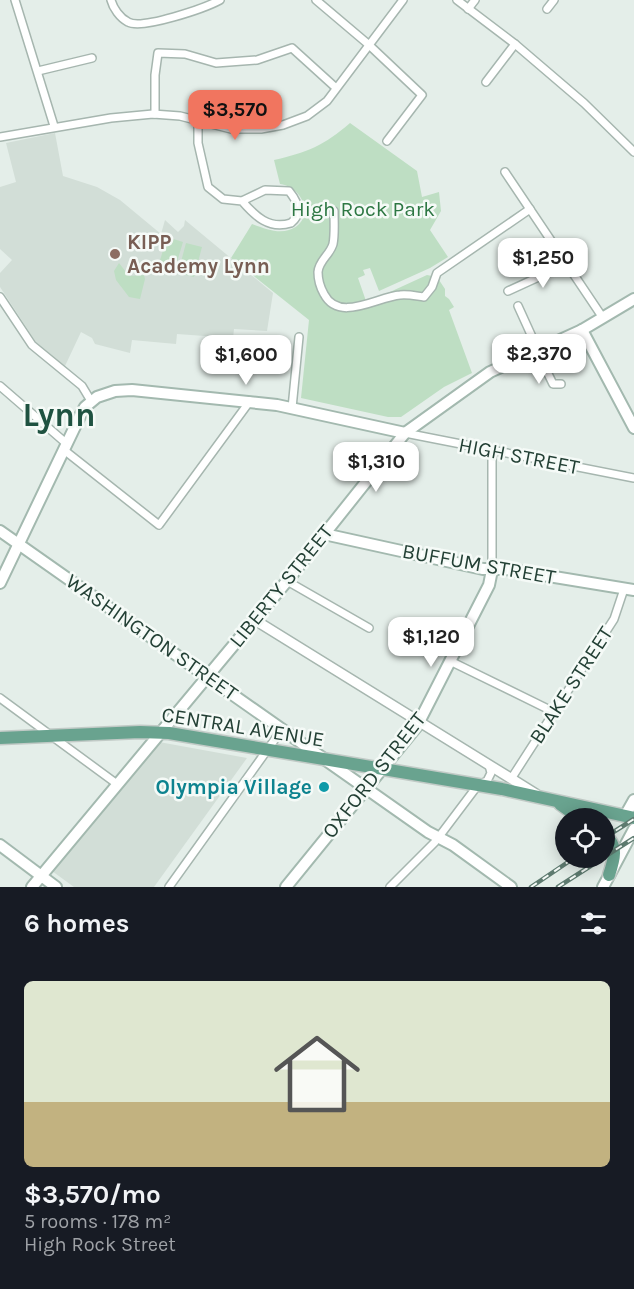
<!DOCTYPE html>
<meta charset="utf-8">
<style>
body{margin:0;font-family:Karla,sans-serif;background:#20242c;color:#f1f3f6;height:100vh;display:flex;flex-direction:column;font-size:22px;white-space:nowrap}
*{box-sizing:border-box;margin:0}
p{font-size:20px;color:#9ea1a6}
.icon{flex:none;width:33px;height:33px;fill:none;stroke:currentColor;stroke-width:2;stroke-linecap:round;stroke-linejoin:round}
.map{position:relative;height:887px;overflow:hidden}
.side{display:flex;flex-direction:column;background:#171b24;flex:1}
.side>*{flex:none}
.buttons{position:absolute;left:555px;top:808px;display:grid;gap:12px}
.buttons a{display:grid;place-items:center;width:60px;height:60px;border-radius:50%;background:#171b24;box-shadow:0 3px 15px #0003;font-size:30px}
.price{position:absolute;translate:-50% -51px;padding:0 14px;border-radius:12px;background:#fff;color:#222;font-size:20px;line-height:39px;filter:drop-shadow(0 2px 3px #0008)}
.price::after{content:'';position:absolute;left:50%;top:36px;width:18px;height:14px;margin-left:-9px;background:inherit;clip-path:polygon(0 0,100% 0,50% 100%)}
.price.current{background:#f1755f;color:#111}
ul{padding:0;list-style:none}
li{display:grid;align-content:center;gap:12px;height:318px;padding:0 24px}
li+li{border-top:2px solid #363941}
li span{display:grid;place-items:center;height:186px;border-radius:9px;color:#555}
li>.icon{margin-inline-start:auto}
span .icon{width:108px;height:108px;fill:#fffc;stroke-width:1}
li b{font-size:26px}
h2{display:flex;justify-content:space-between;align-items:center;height:72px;padding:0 24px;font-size:26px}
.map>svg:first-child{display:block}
.built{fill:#d2ded7}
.green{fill:#bedec3}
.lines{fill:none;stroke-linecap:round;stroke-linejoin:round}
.minor-casing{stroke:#a6b6af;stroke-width:10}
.tertiary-casing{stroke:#a6b6af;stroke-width:12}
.secondary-casing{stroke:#a3b9af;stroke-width:14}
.primary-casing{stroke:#c1cac6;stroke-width:15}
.minor{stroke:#fff;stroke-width:7}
.tertiary{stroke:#fff;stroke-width:9}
.secondary{stroke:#fff;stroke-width:10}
.primary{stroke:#69a38f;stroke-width:12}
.rail-casing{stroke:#5e7b70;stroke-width:4.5}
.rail{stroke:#f5faf7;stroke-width:2;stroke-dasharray:7;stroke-linecap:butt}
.education-dot{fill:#8d6e63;stroke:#f5faf7;stroke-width:2}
.culture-dot{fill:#0f9aa8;stroke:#f5faf7;stroke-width:2}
.labels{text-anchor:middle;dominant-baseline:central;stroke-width:5;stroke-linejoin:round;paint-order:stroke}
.park-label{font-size:21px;fill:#2d7743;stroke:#f5faf7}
.education-label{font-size:21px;font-weight:bold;fill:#785e54;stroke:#f5faf7;text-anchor:start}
.street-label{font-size:21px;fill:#234035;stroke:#f5faf7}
.culture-label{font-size:21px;font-weight:bold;fill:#0d838f;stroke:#f5faf7;text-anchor:end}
.town-label{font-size:33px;font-weight:bold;fill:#1f5241;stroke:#f5faf7}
</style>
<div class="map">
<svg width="634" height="887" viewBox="0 0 634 887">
<rect width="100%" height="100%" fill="#e4eee9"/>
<!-- built -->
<g class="built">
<polygon points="55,133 63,176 97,187 120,200 161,234 165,220 178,232 184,226 185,220 273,293 267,331 234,329 233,338 177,334 176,344 132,340 130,353 95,344 92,338 81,332 65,366 45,352 36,342 0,287 0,273 12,260 0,249 0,187 16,182 6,143"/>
<polygon points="159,742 247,758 154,887 74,887 52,871"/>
</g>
<!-- green -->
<g class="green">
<path d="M350,123L417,171L422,197L439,192L441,211L430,230L448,257L430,268L379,291L370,268L363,270L365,275L358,278L366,301L379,297L427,275L437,277L445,289V296L449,299L454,307L449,310L472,373L444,387L401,417H388L301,398L309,320L231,258L252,224C264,228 277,234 289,230C315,222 306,188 280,184L274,160C306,153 325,145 350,123Z"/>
<polygon points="167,237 183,242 174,272 158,267"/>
<polygon points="186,243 202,247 194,277 178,273"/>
<polygon points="119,263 129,276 144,275 145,279 140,299 129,297 116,280 114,271"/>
</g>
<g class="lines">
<defs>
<g id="minor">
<polyline points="15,0 54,126"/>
<path d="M111,0C113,8 120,18 128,22C142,30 205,8 220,0"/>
<polyline points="316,0 368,44 422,95 387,141"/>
<polyline points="457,0 515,44 584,103 634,152"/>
<polyline points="468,9 475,0"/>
<polyline points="547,9 554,0"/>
<polyline points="38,71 92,58"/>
<polyline points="486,82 515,44"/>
<polyline points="155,114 155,75 158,53 185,54 216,63 257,60 292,48 335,87"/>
<path d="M198,122V143L208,187L223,199L242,201C255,216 269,230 291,223C303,213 298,202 289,191L265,190L242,201"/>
<polyline points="0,137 111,118 153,114 180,116 231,129 261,129 283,125 307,116 327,101 403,0"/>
<polyline points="505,172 603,318"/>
<path d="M334,211C334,222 335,234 333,244C330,255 319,260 318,272C318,280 320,287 324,294C339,323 377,297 400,295C408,294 416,296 424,297L432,287L437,273L530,209"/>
<polyline points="508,291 567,264"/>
<polyline points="0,297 32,345 82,386 91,401"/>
<polyline points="518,306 538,350"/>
<polyline points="537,351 553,384 561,384"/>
<polyline points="0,386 67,444"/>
<polyline points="292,408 299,337"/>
<polyline points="405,433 634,478"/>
<polyline points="64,450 159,525 250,401"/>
<polyline points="492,450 492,570"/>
<polyline points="287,581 369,628"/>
<polyline points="450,661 554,712"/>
<polyline points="0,698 117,784"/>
<polyline points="511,779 614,619 624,589"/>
<polyline points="169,887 283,728"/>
<polyline points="390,887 435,842 478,785 487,781 491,773 489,765"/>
</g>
<polyline id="tertiary" points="255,620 536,794"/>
<g id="secondary">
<polyline points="582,330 634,428"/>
<polyline points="0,531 428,832 453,845 511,887"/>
<polyline points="324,534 483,569 506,569 634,590"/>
<polyline points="0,583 81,414 85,407 97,397 115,391 132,390 277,405 405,433"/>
<polyline points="625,816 634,800"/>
<polyline points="0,845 56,887"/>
<polyline points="32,887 287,581 405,433 490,372 582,330 634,299"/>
<polyline points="286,887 417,726 489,585 492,570"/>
<polyline points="603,887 634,829"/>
</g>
<g id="primary">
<polyline points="0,738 140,732 169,733 502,789 634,818"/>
<polyline points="560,804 581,819"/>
<path d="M604,835C619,845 614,860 609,875"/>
</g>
</defs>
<!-- minor casing -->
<use href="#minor" class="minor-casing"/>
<!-- tertiary casing -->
<use href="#tertiary" class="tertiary-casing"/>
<!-- secondary casing -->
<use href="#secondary" class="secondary-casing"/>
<!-- primary casing -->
<use href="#primary" class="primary-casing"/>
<!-- minor -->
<use href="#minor" class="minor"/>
<!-- tertiary -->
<use href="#tertiary" class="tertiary"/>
<!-- secondary -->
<use href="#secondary" class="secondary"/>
<!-- primary -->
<use href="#primary" class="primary"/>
<defs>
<g id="rail">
<polyline points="604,838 634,819"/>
<polyline points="604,857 634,838"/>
<polyline points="531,887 574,858"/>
<polyline points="558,887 603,858"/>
</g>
</defs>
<!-- rail casing -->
<use href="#rail" class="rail-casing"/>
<!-- rail -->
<use href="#rail" class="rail"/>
</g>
<!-- markers -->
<circle class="education-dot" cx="115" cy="254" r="6"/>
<circle class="culture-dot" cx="324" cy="787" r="6"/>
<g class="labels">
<!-- park labels -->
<g class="park-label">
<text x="363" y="209">High Rock Park</text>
</g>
<!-- education labels -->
<g class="education-label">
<text x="127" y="242">KIPP<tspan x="127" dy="24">Academy Lynn</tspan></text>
</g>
<!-- street labels -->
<g class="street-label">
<text transform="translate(519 456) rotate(11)">HIGH STREET</text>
<text transform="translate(479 564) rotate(10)">BUFFUM STREET</text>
<text transform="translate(281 586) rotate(-51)">LIBERTY STREET</text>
<text transform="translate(152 637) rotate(35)">WASHINGTON STREET</text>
<text transform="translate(571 685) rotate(-57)">BLAKE STREET</text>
<text transform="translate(243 727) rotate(9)">CENTRAL AVENUE</text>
<text transform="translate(374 775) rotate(-52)">OXFORD STREET</text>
</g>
<!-- culture labels -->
<g class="culture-label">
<text x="312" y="787">Olympia Village</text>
</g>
<!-- town labels -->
<g class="town-label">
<text x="59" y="415">Lynn</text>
</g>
</g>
</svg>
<div class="buttons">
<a><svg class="icon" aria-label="locate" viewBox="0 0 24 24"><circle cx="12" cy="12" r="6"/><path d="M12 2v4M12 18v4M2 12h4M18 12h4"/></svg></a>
</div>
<b class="price current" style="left:235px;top:141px">$3,570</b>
<b class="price" style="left:543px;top:289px">$1,250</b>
<b class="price" style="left:539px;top:385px">$2,370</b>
<b class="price" style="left:246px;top:386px">$1,600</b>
<b class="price" style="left:376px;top:493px">$1,310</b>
<b class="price" style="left:431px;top:668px">$1,120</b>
</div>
<section class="side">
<h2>6 homes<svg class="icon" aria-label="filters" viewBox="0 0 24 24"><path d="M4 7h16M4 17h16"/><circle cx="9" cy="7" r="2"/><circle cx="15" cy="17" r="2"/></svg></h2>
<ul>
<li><span style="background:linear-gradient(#dfe7d0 65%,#c2b280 0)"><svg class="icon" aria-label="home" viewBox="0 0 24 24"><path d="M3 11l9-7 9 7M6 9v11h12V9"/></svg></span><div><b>$3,570/mo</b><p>5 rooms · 178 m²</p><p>High Rock Street</p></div></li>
</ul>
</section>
